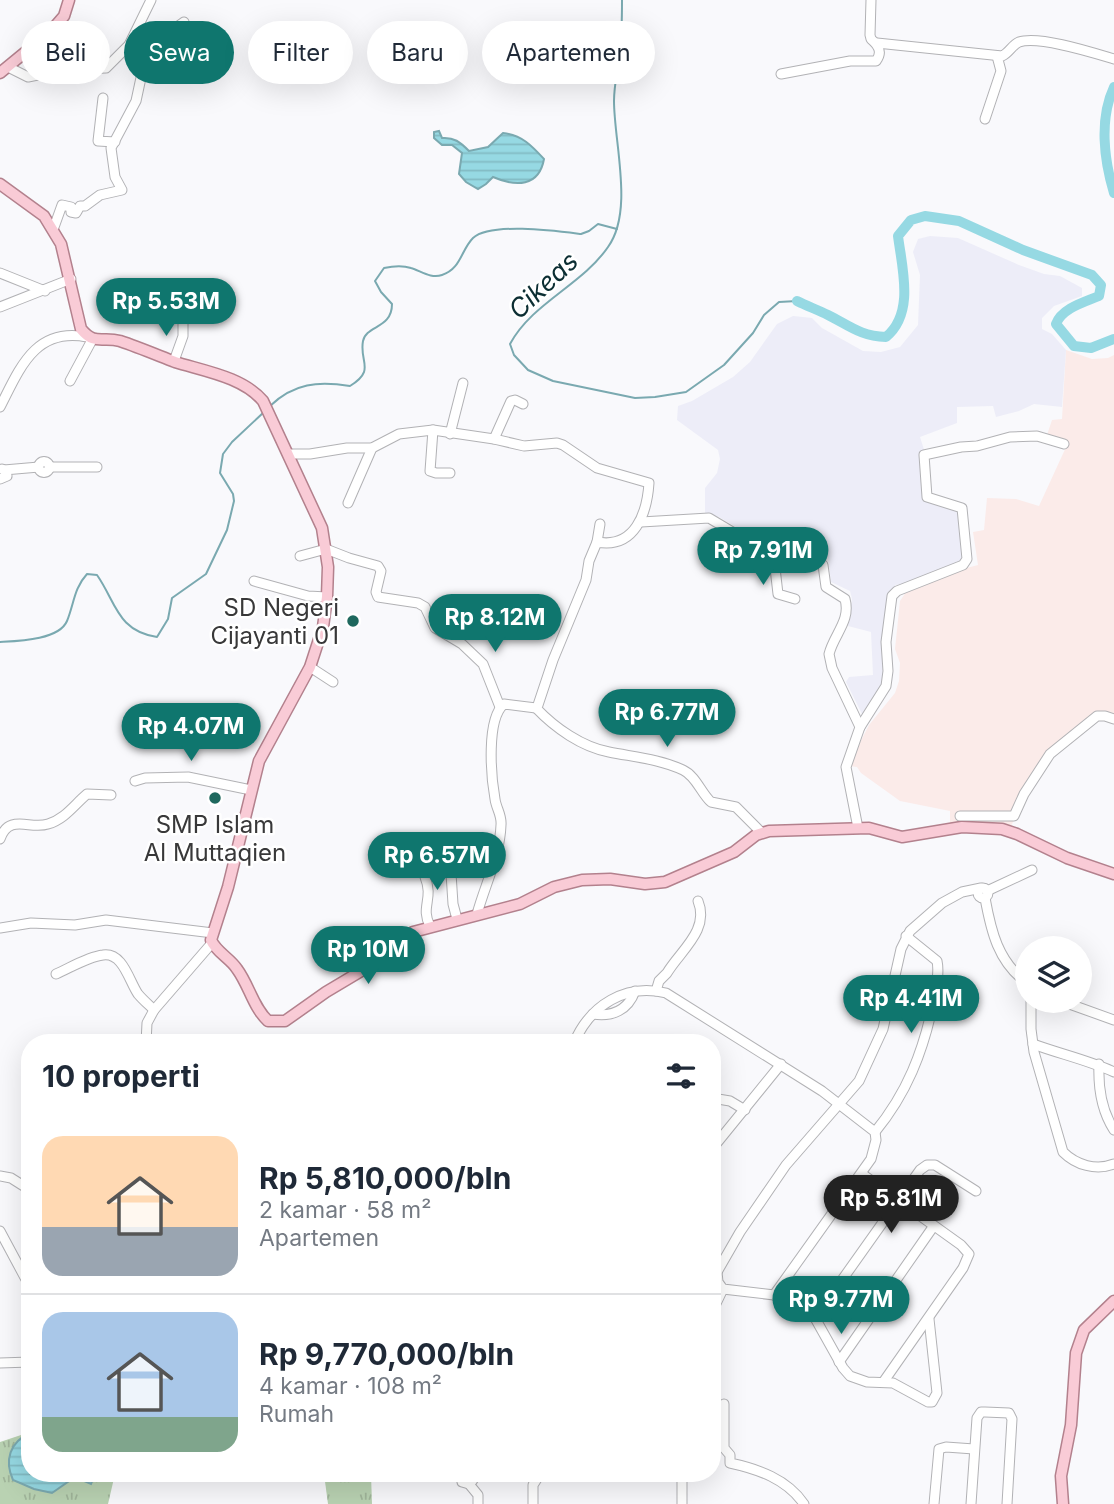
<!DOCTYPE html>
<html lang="id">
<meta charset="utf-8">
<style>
body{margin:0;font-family:Inter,sans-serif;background:#f6f6f7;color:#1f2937;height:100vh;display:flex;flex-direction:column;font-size:26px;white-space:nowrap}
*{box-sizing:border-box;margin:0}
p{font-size:23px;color:#747a83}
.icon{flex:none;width:38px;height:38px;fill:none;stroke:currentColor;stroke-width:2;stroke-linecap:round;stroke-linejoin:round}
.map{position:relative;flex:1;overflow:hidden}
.side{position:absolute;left:21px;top:1034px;width:700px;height:448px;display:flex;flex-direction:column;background:#fff;border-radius:28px;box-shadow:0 7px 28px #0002}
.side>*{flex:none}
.top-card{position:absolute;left:21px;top:21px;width:700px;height:63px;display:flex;gap:14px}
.tools{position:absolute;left:1015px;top:936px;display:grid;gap:14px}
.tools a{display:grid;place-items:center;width:77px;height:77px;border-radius:50%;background:#fff;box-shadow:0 7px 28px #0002;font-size:35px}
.price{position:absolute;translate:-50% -60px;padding:0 16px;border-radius:24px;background:#0f766e;color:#fff;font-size:23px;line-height:46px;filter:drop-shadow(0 2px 4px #0008)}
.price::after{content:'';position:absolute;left:50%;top:42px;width:21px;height:16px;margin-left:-10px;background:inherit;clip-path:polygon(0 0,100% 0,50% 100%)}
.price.selected{background:#222;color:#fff}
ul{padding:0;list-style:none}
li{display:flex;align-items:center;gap:21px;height:175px;padding:0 21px}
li+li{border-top:2px solid #e0e1e3}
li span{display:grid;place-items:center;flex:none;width:196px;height:140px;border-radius:21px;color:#555}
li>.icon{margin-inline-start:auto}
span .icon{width:84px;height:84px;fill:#fffc;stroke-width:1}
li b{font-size:30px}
h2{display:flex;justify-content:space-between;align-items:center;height:84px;padding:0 21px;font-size:30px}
.chip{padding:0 24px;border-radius:32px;background:#fff;box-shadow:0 7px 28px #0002;font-size:24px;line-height:63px}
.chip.selected{background:#0f766e;color:#fff}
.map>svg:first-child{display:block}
.commercial{fill:#fbebe9}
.built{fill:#ededf8}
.grass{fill:url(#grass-tufts)}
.water{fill:url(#water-rules);stroke:#7aa9b0;stroke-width:2}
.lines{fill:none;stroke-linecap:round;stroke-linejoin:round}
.stream{stroke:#7aa9b0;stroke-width:2}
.river{stroke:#96d9e3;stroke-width:10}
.minor-casing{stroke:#b2b2b5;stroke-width:11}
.major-casing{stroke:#b3818d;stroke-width:13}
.minor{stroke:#fff;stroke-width:9}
.major{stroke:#f9cbd6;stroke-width:10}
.poi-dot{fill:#1f685e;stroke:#fff;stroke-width:2.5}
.labels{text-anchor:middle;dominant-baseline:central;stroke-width:5;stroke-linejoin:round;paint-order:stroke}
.poi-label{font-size:24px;fill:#383839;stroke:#fff;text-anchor:end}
.water-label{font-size:26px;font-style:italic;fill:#0c2e33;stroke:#fff}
</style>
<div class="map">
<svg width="1114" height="1504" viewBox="0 0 1114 1504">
<defs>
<pattern id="grass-tufts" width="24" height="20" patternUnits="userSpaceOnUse" patternTransform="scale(1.75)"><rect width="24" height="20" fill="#b9d2b2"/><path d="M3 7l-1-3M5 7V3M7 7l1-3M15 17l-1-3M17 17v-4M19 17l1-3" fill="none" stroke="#a0b59a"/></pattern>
<pattern id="water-rules" width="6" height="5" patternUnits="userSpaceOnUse" patternTransform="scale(1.75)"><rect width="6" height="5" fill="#96d9e3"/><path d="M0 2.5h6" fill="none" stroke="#82bbc4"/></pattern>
</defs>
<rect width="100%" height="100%" fill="#f9f9fc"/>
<!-- commercial -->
<polygon class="commercial" points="1066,350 1092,359 1108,358 1114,355 1114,724 1100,720 1054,753 1032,784 1010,828 971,822 950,823 950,811 900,801 861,773 857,767 848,766 869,725 895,693 899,681 900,663 895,649 900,601 906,592 940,575 978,565 973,532 984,530 987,498 1016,499 1039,506 1067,445 1046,438 1052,420 1062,419"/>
<!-- built -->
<polygon class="built" points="930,236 958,238 1019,265 1044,274 1060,276 1082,288 1082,296 1054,306 1042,318 1042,329 1052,334 1066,350 1062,407 1034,404 1019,411 996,417 993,406 957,407 957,423 920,437 928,462 926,493 965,510 970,557 911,583 895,585 888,651 893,669 891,684 884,698 865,720 846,682 849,677 873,675 871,632 848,626 852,599 850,591 831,582 828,558 794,542 753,537 719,517 705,515 705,488 717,473 720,459 718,450 677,420 678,406 692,401 733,377 750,362 777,324 793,316 812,318 822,328 863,351 881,352 900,347 918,325 920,275 913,252 918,239"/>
<!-- grass -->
<g class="grass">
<polygon points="30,1428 30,1474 115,1474 108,1504 0,1504 0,1442 21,1435"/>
<polygon points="324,1474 371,1474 372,1504 328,1504"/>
</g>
<!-- water -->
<g class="water">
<path d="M439,131L442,138C454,137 460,142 469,151L488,147L503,133C522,135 532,146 544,159C539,187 516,187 493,177L486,184L478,189L466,182L459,174L462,153L452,145H442L434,138V132Z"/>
<path d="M30,1433V1474H95L91,1484L75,1477L52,1493L34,1489L13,1480C4,1460 10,1442 30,1433Z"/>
</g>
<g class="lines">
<!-- stream -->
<g class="stream">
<path d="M622,0C622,16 622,32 620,48C619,66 614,83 614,101C614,143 634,211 608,247C582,285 532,303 510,344L514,355L528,370L553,381L635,398L655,397L686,392L724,365L753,333L764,315L779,302L797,301"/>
<path d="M270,406C294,383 318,381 350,386C376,370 359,362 363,341C366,325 392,329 392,304L381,292L375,281L384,268C393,266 402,265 411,268C421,271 431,279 442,275C461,269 461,250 473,238C491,222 557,231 581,234L589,231L598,224L617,229"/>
<path d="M0,642C18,641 59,640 67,621C74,604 74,588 87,574L97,575C116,602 117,631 157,637L168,619L172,598L206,574L227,530L234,501L233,494L220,473L223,454L232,442L264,412"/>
</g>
<!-- river -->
<g class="river">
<path d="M1114,87C1099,119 1104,160 1114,193"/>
<path d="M797,301C807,306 818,310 828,315C850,326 860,336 886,337C915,313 902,268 898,236L911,220L925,216L959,221L1023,250L1092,275L1101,285L1099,296C1085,302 1062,308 1056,324L1074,346L1091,348L1114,339"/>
</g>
<defs>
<g id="minor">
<path d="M138,28C155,31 170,34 184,22"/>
<path d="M877,43L1002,56C1009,53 1012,45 1019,42C1039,35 1094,53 1114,59"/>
<polyline points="8,67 28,77 62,70 106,68 129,45 151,0"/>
<path d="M781,74L850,61H876C883,52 878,45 871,39L870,35L871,0"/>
<polyline points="103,98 98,141 115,142"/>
<polyline points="985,119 1001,71 997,56"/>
<polyline points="53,230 62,205 71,207 71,212 76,213 80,206 85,206 100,195 122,190 115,177 111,148 136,101 142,73 137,55 129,45"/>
<polyline points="0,273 45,291"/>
<polyline points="0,307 71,279"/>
<polyline points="174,361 183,336 183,318"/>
<polyline points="70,381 92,340"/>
<path d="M0,407C20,368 35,327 87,337"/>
<polyline points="433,430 430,471 436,473 450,473"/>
<polyline points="450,434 463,383"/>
<polyline points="494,439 511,401 515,400 523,404"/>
<path d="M288,454H310L347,448H372L399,434L433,430L494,439L524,446L557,443L563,445L597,468L649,483C647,513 635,549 597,542L589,561L586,580L553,660L538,705L536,708L504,704C486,719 491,777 495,799C496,808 502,815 501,825C500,855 485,885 477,914"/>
<circle cx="44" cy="467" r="5.5"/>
<polyline points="49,467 97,467"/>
<polyline points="4,470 39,467"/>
<polyline points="0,479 7,476 6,471 2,469"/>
<polyline points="348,503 372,448"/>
<path d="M641,522L709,518L751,543L797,550L823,565L826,587L845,599C851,621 834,634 829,654L832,668L860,727L846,767L858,828"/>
<polyline points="597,542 600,524"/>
<polyline points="778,546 775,568 778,594 795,599"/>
<polyline points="300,556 326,549 349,558 378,566 381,571 376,592 378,597 418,603 425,607 435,628 462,644 483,664 500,707"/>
<polyline points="254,581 308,596 327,597"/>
<polyline points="310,667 333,682"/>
<path d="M536,708C555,728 582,747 609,752C634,757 660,759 683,770C696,776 701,793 711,802L736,807L762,833"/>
<polyline points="860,727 886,686 888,671 886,642 892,596 897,591 963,565 967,559 962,508 927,497 924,455 961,447 977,446 1010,437 1037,436 1064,444"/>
<polyline points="135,781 145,778 188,777 251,790"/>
<polyline points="960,816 1014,816 1024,794 1050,754 1097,716 1105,716 1114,719"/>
<path d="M0,839C9,813 30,830 48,824C65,819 74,805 87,794L111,795"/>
<polyline points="430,850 446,853 450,858 453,904 457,919"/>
<path d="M425,877C434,899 420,907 430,926"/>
<circle cx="983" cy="893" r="5"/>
<polyline points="987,891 1032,870"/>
<path d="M985,898C991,931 998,962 1027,983"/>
<polyline points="0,928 31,923 75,925 106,920 213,933"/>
<path d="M56,974C70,968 87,957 103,955C123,952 129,981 138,994C143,1000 149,1005 154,1010"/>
<path d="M656,991L659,981L667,973C680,951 710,930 698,901"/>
<path d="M1031,1001V1029L1034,1052L1063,1152C1076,1165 1096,1171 1114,1164"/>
<polyline points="1061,1001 1114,1020"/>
<path d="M593,1014C613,1017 628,1010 635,991"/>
<polyline points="146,1043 147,1023 154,1010 212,943"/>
<path d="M574,1043C590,1005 626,983 666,993L822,1091L875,1132L876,1140L871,1159L774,1295"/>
<path d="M1033,1044C1060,1054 1088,1060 1114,1072"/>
<path d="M1099,1064C1098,1088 1101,1110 1114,1130"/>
<polyline points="712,1098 730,1101 745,1110"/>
<path d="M875,1132C907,1093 923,1052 933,1004C935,991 940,975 937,961L906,936"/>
<polyline points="712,1149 781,1064"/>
<polyline points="862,1174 961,1245 969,1254 963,1268 884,1381"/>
<polyline points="0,1176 11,1178 30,1190"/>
<polyline points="0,1231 30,1287"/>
<polyline points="714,1270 717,1272 718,1282 723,1289 774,1295 787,1301 815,1318 843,1368 850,1376 867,1382 893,1383 928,1402 932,1402 937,1393 929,1319"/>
<polyline points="717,1272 740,1232 786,1165 859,1081 883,1029 901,949 910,931 942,903 962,892 981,888"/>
<polyline points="712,1312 723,1289"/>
<polyline points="815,1318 920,1170 927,1165 935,1165 976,1191"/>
<polyline points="839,1362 933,1227"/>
<polyline points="0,1363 30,1362"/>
<path d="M724,1404V1448L730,1455V1463C758,1469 787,1479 804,1504"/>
<polyline points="461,1474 462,1482 469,1484 478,1495 478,1504"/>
<polyline points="469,1484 473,1480 472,1474"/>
<polyline points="533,1504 533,1485 540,1474"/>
<polyline points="682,1504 682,1474"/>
<polyline points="934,1504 939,1449 946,1447 974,1449"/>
<polyline points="971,1504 977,1418 981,1412 985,1412 1009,1413 1012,1419 1007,1504"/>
</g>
<g id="major">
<polyline points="0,73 51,31 64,16 69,0"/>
<path d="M0,184L44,216L61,244L81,329C95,346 102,336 120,341C138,347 157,355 175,362C204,371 243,377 263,401L322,528L328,567L327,597L323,627L310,667L259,761L228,887L211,940C216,952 230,958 237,969C249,985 253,1007 268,1021H285L326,992L383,958L413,932L520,904L554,887L582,880L610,879L645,884L665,882L734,852L756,835L769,831L869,828L902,837L962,827L1002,829L1017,834L1067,858L1114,874"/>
<polyline points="1063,1504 1061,1476 1071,1425 1076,1353 1084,1330 1114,1301"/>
</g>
</defs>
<!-- minor casing -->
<use href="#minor" class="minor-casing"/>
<!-- major casing -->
<use href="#major" class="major-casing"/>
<!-- minor -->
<use href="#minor" class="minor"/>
<!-- major -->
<use href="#major" class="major"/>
</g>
<!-- markers -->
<g class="poi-dot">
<circle cx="353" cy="621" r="7"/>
<circle cx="215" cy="798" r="7"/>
</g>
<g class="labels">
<!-- poi labels -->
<g class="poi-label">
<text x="339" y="607">SD Negeri<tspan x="339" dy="28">Cijayanti 01</tspan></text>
<text x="215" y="824" text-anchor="middle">SMP Islam<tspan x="215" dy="28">Al Muttaqien</tspan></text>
</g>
<!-- water labels -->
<g class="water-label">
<text transform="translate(543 285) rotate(-43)">Cikeas</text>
</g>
</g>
</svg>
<div class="tools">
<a><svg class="icon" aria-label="layers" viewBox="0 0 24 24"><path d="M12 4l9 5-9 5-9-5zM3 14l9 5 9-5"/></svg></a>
</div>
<b class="price" style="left:166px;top:338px">Rp 5.53M</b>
<b class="price" style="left:763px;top:587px">Rp 7.91M</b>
<b class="price" style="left:495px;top:654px">Rp 8.12M</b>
<b class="price" style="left:667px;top:749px">Rp 6.77M</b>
<b class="price" style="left:191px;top:763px">Rp 4.07M</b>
<b class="price" style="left:437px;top:892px">Rp 6.57M</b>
<b class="price" style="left:368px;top:986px">Rp 10M</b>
<b class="price" style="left:911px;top:1035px">Rp 4.41M</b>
<b class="price selected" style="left:891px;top:1235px">Rp 5.81M</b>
<b class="price" style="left:841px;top:1336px">Rp 9.77M</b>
<div class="top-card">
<a class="chip">Beli</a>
<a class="chip selected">Sewa</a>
<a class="chip">Filter</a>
<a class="chip">Baru</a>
<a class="chip">Apartemen</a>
</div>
<section class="side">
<h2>10 properti<svg class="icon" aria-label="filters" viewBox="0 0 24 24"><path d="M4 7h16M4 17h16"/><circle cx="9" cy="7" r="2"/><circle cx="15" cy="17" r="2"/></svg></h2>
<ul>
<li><span style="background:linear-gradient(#ffd9b3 65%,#9aa5b1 0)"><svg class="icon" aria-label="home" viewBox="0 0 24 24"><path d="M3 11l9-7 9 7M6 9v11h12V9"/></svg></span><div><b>Rp 5,810,000/bln</b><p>2 kamar · 58 m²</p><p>Apartemen</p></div></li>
<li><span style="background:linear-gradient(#a9c7e8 75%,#7fa58c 0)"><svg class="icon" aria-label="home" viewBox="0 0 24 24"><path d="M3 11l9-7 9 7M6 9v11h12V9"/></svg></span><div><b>Rp 9,770,000/bln</b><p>4 kamar · 108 m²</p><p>Rumah</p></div></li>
</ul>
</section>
</div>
